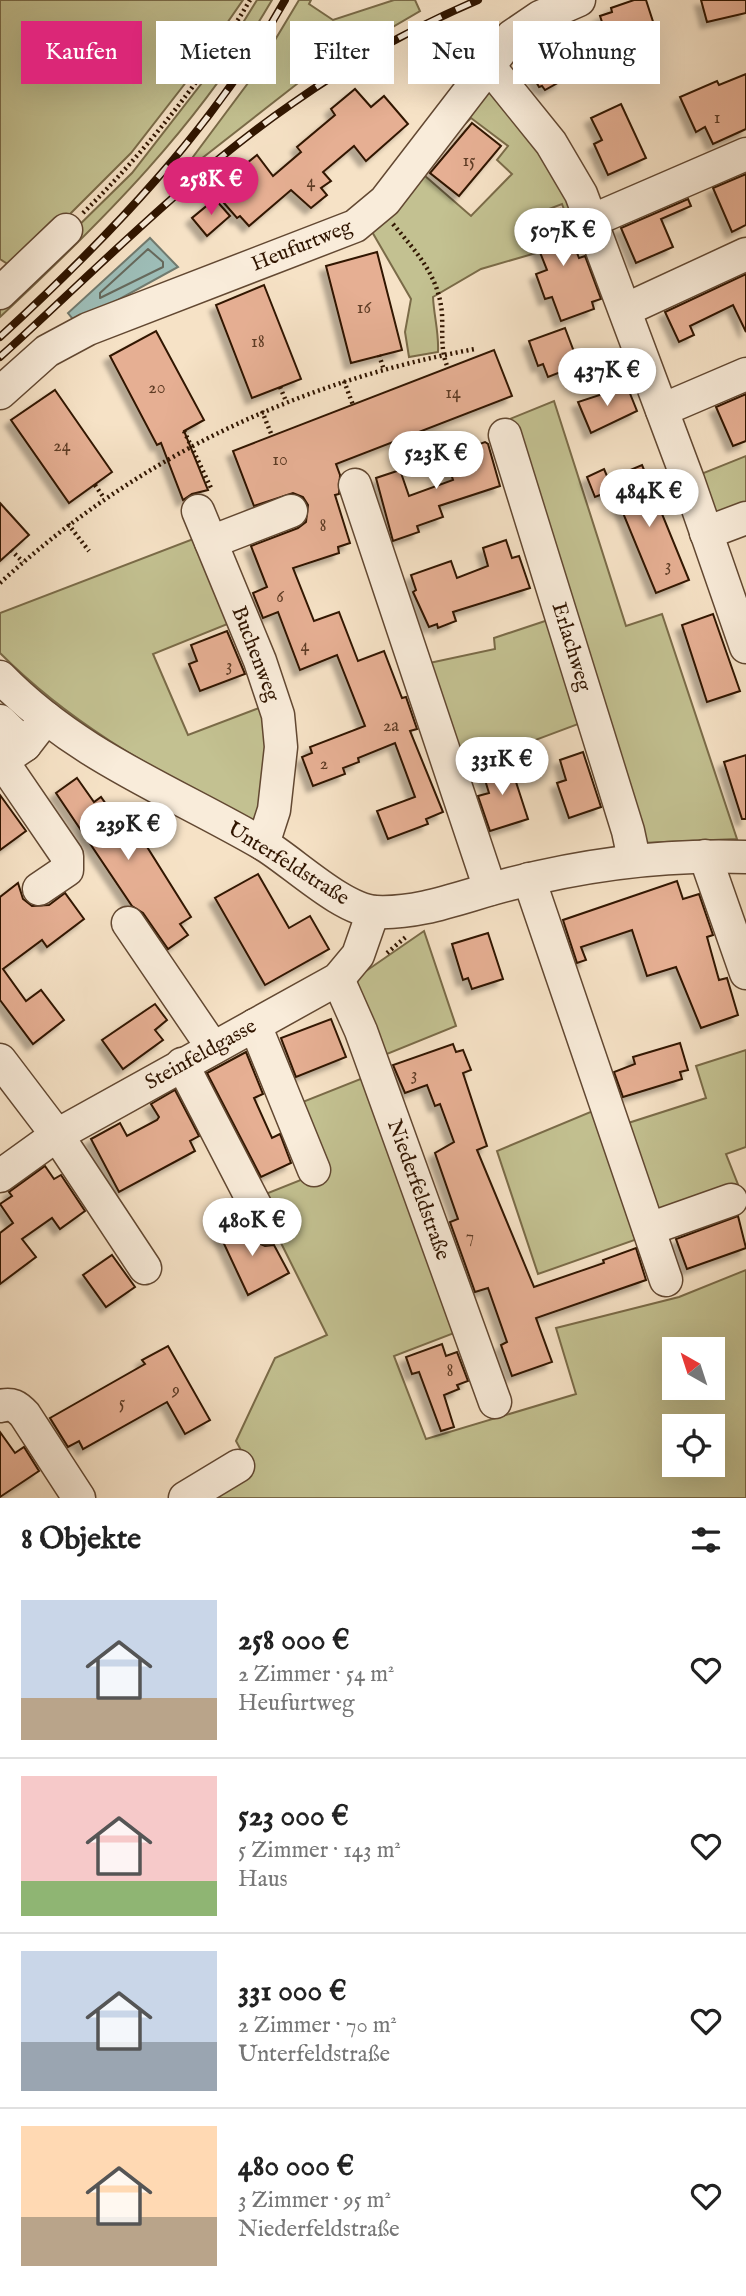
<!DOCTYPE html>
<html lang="de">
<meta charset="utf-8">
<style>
body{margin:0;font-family:"IM FELL English",serif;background:#f2f2f2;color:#222;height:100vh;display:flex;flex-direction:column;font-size:26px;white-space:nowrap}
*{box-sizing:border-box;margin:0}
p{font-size:23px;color:#767676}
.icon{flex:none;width:38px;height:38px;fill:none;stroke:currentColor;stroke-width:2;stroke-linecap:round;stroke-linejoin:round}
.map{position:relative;height:1498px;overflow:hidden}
.drawer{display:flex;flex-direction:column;background:#fff;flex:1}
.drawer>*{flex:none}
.top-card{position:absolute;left:21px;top:21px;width:705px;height:63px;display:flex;gap:14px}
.needle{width:46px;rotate:321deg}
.controls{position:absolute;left:662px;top:1337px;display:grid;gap:14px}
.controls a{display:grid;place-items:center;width:63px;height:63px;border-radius:0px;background:#fff;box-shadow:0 7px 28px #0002;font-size:35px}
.price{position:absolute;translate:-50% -60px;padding:0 16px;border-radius:24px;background:#fff;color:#222;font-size:23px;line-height:46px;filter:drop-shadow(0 2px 4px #0008)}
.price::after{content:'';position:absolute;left:50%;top:42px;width:21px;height:16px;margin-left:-10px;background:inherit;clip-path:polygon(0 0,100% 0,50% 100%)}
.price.on{background:#db2777;color:#fff}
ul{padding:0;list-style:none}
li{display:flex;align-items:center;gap:21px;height:175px;padding:0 21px}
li+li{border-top:2px solid #e0e0e0}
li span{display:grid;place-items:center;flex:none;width:196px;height:140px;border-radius:0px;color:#555}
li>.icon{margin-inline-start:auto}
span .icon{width:84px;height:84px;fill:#fffc;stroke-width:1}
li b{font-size:30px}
h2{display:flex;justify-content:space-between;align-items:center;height:84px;padding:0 21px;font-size:30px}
.chip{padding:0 24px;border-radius:0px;background:#fff;box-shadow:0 7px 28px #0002;font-size:24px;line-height:63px}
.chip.on{background:#db2777;color:#fff}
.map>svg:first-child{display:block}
.green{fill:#c3c191;stroke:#7a6b48;stroke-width:2;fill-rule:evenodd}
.water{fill:#9dbdb7;stroke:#717a6e;stroke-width:2}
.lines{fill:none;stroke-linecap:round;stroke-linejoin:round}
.shore{stroke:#66695c;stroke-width:2}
.building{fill:#e6af93;stroke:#301500;stroke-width:2;filter:url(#shadow)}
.minor-casing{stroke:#624832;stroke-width:35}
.path{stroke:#301500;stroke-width:4.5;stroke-dasharray:2 3.5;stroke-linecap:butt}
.minor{stroke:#f9ecda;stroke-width:32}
.rail-casing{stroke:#301500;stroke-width:8}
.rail{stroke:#f9ecda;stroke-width:5;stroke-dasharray:16;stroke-linecap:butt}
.labels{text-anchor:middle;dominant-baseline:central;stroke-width:5;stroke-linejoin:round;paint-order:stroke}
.number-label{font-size:18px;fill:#5e3c25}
.street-label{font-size:21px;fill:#301500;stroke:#f9ecda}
</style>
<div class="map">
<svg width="746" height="1498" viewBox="0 0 746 1498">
<defs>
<filter id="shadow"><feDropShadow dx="-6" dy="6" stdDeviation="2" flood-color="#0004"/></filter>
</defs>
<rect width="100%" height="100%" fill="#f6e2c6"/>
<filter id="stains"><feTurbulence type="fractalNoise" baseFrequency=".00286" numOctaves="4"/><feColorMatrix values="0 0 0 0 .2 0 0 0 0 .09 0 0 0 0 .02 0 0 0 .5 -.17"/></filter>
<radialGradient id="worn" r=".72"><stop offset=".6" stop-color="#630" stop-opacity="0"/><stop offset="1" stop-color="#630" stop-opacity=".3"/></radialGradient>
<!-- green -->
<g class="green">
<polygon points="0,0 243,0 187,81 131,153 25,259 9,265 0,259"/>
<path d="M257,0H272C199,125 105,219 0,317V303L132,173L219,61L223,63L227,58L223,55Z"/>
<polygon points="299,0 311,0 309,4 333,20 394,0 415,0 420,11 302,80 178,177 254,75"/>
<path d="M487,76L574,206L565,212L562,204L525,218L536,253L481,269L433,297C434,317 439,332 438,352L409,357L405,332L411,299L371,230L417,169L471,216L512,174L497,160L508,146L471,118L460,129L451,122Z"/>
<polygon points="554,401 626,626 662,614 737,839 641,843 505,421"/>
<polygon points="746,456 746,505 709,519 696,476"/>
<path d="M201,536L235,621L153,654L188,735L267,705L274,739L259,820L251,821C157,770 77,730 0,653V613Z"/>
<polygon points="554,618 589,720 455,770 420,665 495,649 494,638"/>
<polygon points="424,931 456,1026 382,1056 350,982"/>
<polygon points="746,1050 746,1147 726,1154 741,1192 652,1219 622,1125 706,1098 696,1066"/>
<path d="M368,1076L462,1330L394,1356L426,1439L576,1394L556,1328L679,1297L746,1270V1498H200L250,1467L236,1441L275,1358L327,1335L258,1197L321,1172L295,1105ZM674,1349H712V1388H674ZM674,1426H712V1465H674Z"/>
<polygon points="600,1108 646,1236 538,1274 497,1151"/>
</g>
<!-- water -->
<polygon class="water" points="150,238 178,267 76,323 68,313"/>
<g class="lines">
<!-- shore -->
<polygon class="shore" points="148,249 163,262 163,267 100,298 100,293"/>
</g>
<!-- building -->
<g class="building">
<polygon points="634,0 646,0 657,34 592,58 559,76 561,81 545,90 542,86 539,87 523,58 565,35 569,41 604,28 600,16 612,12 611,8"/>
<polygon points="701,0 746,0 746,13 707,22"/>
<polygon points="746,74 746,129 713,144 705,127 696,132 680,97 717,81 719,85"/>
<polygon points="355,89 371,107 384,96 408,124 366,161 354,146 323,172 331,181 321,188 327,195 311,208 291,190 249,226 240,216 237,218 224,203 251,180 241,168 257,155 273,176 301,152 297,147 335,115 331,109"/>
<polygon points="621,104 646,158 608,175 594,144 602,140 591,118"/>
<polygon points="472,123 501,146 459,196 430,173"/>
<polygon points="746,174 746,225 732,232 713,188"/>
<polygon points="215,199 230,216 207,236 192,218"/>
<polygon points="688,199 691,206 661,219 673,247 636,263 621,228"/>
<polygon points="560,209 579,258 585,256 601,299 592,302 594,309 561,321 552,297 545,299 536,274 547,270 528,222"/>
<polygon points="377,252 402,350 351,363 326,266"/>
<polygon points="746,274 746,332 733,305 690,326 694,335 679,342 665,312"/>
<polygon points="264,285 301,379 252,398 216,305"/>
<polygon points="565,328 579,365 548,377 543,364 538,366 529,341"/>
<polygon points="156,331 204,420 184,431 208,490 192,494 183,500 161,443 157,445 110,356"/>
<polygon points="494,350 512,396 336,464 340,475 339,494 335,495 350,543 338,547 339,553 293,568 314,621 339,612 358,661 384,651 402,698 406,697 417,729 410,731 443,812 426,819 428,824 388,839 377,811 415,797 395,743 358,758 359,762 343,768 345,774 313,786 302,757 312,753 310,747 365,726 337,655 300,670 278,612 263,618 253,593 267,587 251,546 298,528 306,522 308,505 303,497 293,493 254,506 233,451"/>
<polygon points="627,386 637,411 591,433 578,402"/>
<polygon points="55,390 112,472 69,503 11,420"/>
<polygon points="746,394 746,441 733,446 716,407"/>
<polygon points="485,442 488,444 500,486 439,506 443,517 417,526 419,532 393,541 376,478 400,470 409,496 453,480 445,456"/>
<polygon points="642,465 689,580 656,593 609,479"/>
<polygon points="604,469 613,490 595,497 587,477"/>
<polygon points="0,503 29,535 0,561"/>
<polygon points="506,540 512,558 519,556 530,588 453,612 456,621 438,628 437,624 429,627 413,592 416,590 411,575 451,561 457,578 488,566 483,548"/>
<polygon points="713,614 740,691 707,702 682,625"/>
<polygon points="227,631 245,674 200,691 189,664 197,661 191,645"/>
<polygon points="583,752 601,807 569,818 557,783 566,780 560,760"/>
<polygon points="746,755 746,819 742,819 724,762"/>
<polygon points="513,760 520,781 516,782 528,819 490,831 478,796 489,793 482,770"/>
<polygon points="77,778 94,802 101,797 113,814 122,807 191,917 180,924 188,935 168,949 143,913 132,906 56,793"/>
<polygon points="0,795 26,831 0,850"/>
<polygon points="258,874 289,928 310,916 329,949 265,985 215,898"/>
<polygon points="677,881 683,899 699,894 713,935 707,937 719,980 727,978 738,1015 701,1028 676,967 647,976 632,930 581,947 586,960 577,963 563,920"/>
<polygon points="18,883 23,899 32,906 49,905 65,893 84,919 47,947 42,940 3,969 26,1001 41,990 64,1020 33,1044 0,1000 0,897"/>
<polygon points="488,933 503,979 472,989 468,978 463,980 452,944"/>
<polygon points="155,1004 167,1020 155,1030 163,1040 123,1069 102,1040"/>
<polygon points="331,1019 346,1057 296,1077 281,1038"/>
<polygon points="680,1043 688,1070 680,1072 682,1079 623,1097 614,1072 635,1064 633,1057"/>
<polygon points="453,1044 456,1052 463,1050 471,1070 463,1073 487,1146 477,1150 534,1287 604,1263 603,1260 636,1248 646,1280 536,1318 552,1362 512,1376 501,1345 507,1342 488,1288 475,1292 450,1222 458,1219 435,1153 454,1142 440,1104 435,1106 427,1085 405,1093 393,1065"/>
<polygon points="246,1052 263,1094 254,1098 272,1138 280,1134 291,1163 261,1177 207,1073"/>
<polygon points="175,1090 199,1136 190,1141 195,1151 119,1192 91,1139 120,1123 127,1136 157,1120 159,1117 151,1104"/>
<polygon points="45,1166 54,1179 61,1175 85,1211 60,1229 52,1218 22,1239 36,1257 0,1284 0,1233 13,1223 0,1204 12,1196 9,1192"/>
<polygon points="738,1216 746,1248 687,1269 676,1239"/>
<polygon points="242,1219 253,1241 265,1246 274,1245 289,1273 248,1295 218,1231"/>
<polygon points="112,1255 135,1287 106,1307 83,1275"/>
<polygon points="442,1344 446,1356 457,1352 468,1381 457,1385 459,1389 444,1395 454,1427 441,1431 419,1372 412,1374 406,1357"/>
<polygon points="168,1346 210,1420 185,1434 167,1402 83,1449 79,1441 68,1447 50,1418 145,1364 142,1360"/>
<polygon points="0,1432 15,1453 24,1447 39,1471 0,1497"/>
</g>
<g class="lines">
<defs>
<g id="minor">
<polyline points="488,65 551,143 581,194 688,480 746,647"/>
<polyline points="591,221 746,154"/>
<polyline points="0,293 66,230"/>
<polyline points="625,310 746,254"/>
<polyline points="0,393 47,351 88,329 355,226 385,201 512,36 540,17 579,0"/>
<polyline points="662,410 746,374"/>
<polyline points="505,435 628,831 634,859"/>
<polyline points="355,485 490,889"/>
<polyline points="198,511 260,661 278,715 281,747 274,810 263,844"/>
<polyline points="706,533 746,518"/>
<polyline points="211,542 291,511"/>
<path d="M0,677C77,756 170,790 263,844C293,862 342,910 376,912C423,914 465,895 510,884C588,864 665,854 746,857"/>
<polyline points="0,721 25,745"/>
<polyline points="2,761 67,856 67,870 39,889"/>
<polyline points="0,762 25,745 46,718"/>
<polyline points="705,856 746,973"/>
<polyline points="529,879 666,1280"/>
<polyline points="128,923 213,1048"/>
<polyline points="338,979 361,1031 495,1402"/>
<polyline points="255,1025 314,1170"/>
<polyline points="0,1060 57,1135 145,1268"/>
<polyline points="182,1064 267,1228"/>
<polyline points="0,1176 57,1135 338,979 358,955 373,912"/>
<polyline points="649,1229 731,1200"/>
<path d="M0,1406C12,1403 17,1406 25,1415L79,1498"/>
<polyline points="185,1498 238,1466"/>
</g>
</defs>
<!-- minor casing -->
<use href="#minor" class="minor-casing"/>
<!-- path -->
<g class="path">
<path d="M83,213C147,150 204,78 250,0"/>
<path d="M393,224C417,253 439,276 442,314C443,333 440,350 448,368"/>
<polyline points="379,355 384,370"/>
<polyline points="344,381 353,405"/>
<polyline points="280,387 286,401"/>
<polyline points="262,411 272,436"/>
<polyline points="184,431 212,490"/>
<polyline points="95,485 104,498"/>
<polyline points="68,524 89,551"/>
<polyline points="11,550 23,562"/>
<path d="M0,583C135,459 295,382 475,349"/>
<polyline points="387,953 407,936"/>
</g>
<!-- minor -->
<use href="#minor" class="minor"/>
<defs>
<g id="rail">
<path d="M0,337C109,237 212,130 285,0"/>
<path d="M0,357C95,271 187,176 293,103C351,62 413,28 478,0"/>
</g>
</defs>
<!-- rail casing -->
<use href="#rail" class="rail-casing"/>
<!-- rail -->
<use href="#rail" class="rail"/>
</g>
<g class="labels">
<!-- number labels -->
<g class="number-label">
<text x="717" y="118">1</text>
<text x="469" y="161">15</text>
<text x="311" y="182">4</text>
<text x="364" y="308">16</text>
<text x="258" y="342">18</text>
<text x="157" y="388">20</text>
<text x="453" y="393">14</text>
<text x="62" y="446">24</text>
<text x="280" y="460">10</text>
<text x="323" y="526">8</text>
<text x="668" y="566">3</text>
<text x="280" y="597">6</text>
<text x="305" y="646">4</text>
<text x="229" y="666">3</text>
<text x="391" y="726">2a</text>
<text x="324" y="764">2</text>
<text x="414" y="1075">3</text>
<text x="470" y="1237">7</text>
<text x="450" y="1371">8</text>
<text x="176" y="1390">9</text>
<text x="122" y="1403">5</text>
</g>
<!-- street labels -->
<g class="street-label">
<text transform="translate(302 246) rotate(-22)">Heufurtweg</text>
<text transform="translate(571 647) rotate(73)">Erlachweg</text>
<text transform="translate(255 654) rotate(69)">Buchenweg</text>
<text transform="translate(288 864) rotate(32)">Unterfeldstraße</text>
<text transform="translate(201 1055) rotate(-29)">Steinfeldgasse</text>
<text transform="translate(418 1190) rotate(70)">Niederfeldstraße</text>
</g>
</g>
<rect width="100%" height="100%" filter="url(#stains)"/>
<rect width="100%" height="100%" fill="url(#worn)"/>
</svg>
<div class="controls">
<a><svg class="needle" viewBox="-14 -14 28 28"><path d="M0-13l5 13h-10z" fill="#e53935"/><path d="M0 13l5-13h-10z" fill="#767676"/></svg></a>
<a><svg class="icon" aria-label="locate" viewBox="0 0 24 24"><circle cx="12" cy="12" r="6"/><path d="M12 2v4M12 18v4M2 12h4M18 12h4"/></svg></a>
</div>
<b class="price on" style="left:211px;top:217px">258K €</b>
<b class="price" style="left:563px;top:268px">507K €</b>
<b class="price" style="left:607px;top:408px">437K €</b>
<b class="price" style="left:436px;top:491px">523K €</b>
<b class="price" style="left:649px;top:529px">484K €</b>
<b class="price" style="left:502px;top:797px">331K €</b>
<b class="price" style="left:128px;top:862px">239K €</b>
<b class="price" style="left:252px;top:1258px">480K €</b>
<div class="top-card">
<a class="chip on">Kaufen</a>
<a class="chip">Mieten</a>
<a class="chip">Filter</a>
<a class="chip">Neu</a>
<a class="chip">Wohnung</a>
</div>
</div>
<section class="drawer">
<h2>8 Objekte<svg class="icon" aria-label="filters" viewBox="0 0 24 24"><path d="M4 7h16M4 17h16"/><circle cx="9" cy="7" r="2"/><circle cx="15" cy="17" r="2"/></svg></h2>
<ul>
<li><span style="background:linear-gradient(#c9d6e8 70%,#b9a48a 0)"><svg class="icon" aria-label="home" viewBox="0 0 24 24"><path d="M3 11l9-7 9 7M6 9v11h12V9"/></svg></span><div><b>258 000 €</b><p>2 Zimmer · 54 m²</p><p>Heufurtweg</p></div><svg class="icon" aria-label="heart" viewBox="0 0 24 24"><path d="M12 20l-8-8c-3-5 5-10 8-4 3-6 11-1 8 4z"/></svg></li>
<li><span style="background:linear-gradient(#f6c9c9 75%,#8fb573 0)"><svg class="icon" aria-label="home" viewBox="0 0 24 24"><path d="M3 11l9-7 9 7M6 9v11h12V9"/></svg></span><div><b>523 000 €</b><p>5 Zimmer · 143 m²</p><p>Haus</p></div><svg class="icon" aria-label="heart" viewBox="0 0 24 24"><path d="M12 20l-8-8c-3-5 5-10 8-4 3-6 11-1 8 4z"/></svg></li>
<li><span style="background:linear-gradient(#c9d6e8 65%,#9aa5b1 0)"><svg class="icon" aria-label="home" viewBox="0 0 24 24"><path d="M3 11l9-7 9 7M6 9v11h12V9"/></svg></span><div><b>331 000 €</b><p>2 Zimmer · 70 m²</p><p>Unterfeldstraße</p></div><svg class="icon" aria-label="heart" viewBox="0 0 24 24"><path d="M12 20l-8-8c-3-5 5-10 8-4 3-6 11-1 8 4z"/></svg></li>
<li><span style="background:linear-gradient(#ffd9b3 65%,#b9a48a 0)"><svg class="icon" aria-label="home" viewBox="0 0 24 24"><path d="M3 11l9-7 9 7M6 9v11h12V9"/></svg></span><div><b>480 000 €</b><p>3 Zimmer · 95 m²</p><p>Niederfeldstraße</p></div><svg class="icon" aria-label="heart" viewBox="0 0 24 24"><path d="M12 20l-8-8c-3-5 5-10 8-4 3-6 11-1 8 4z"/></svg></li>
</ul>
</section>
